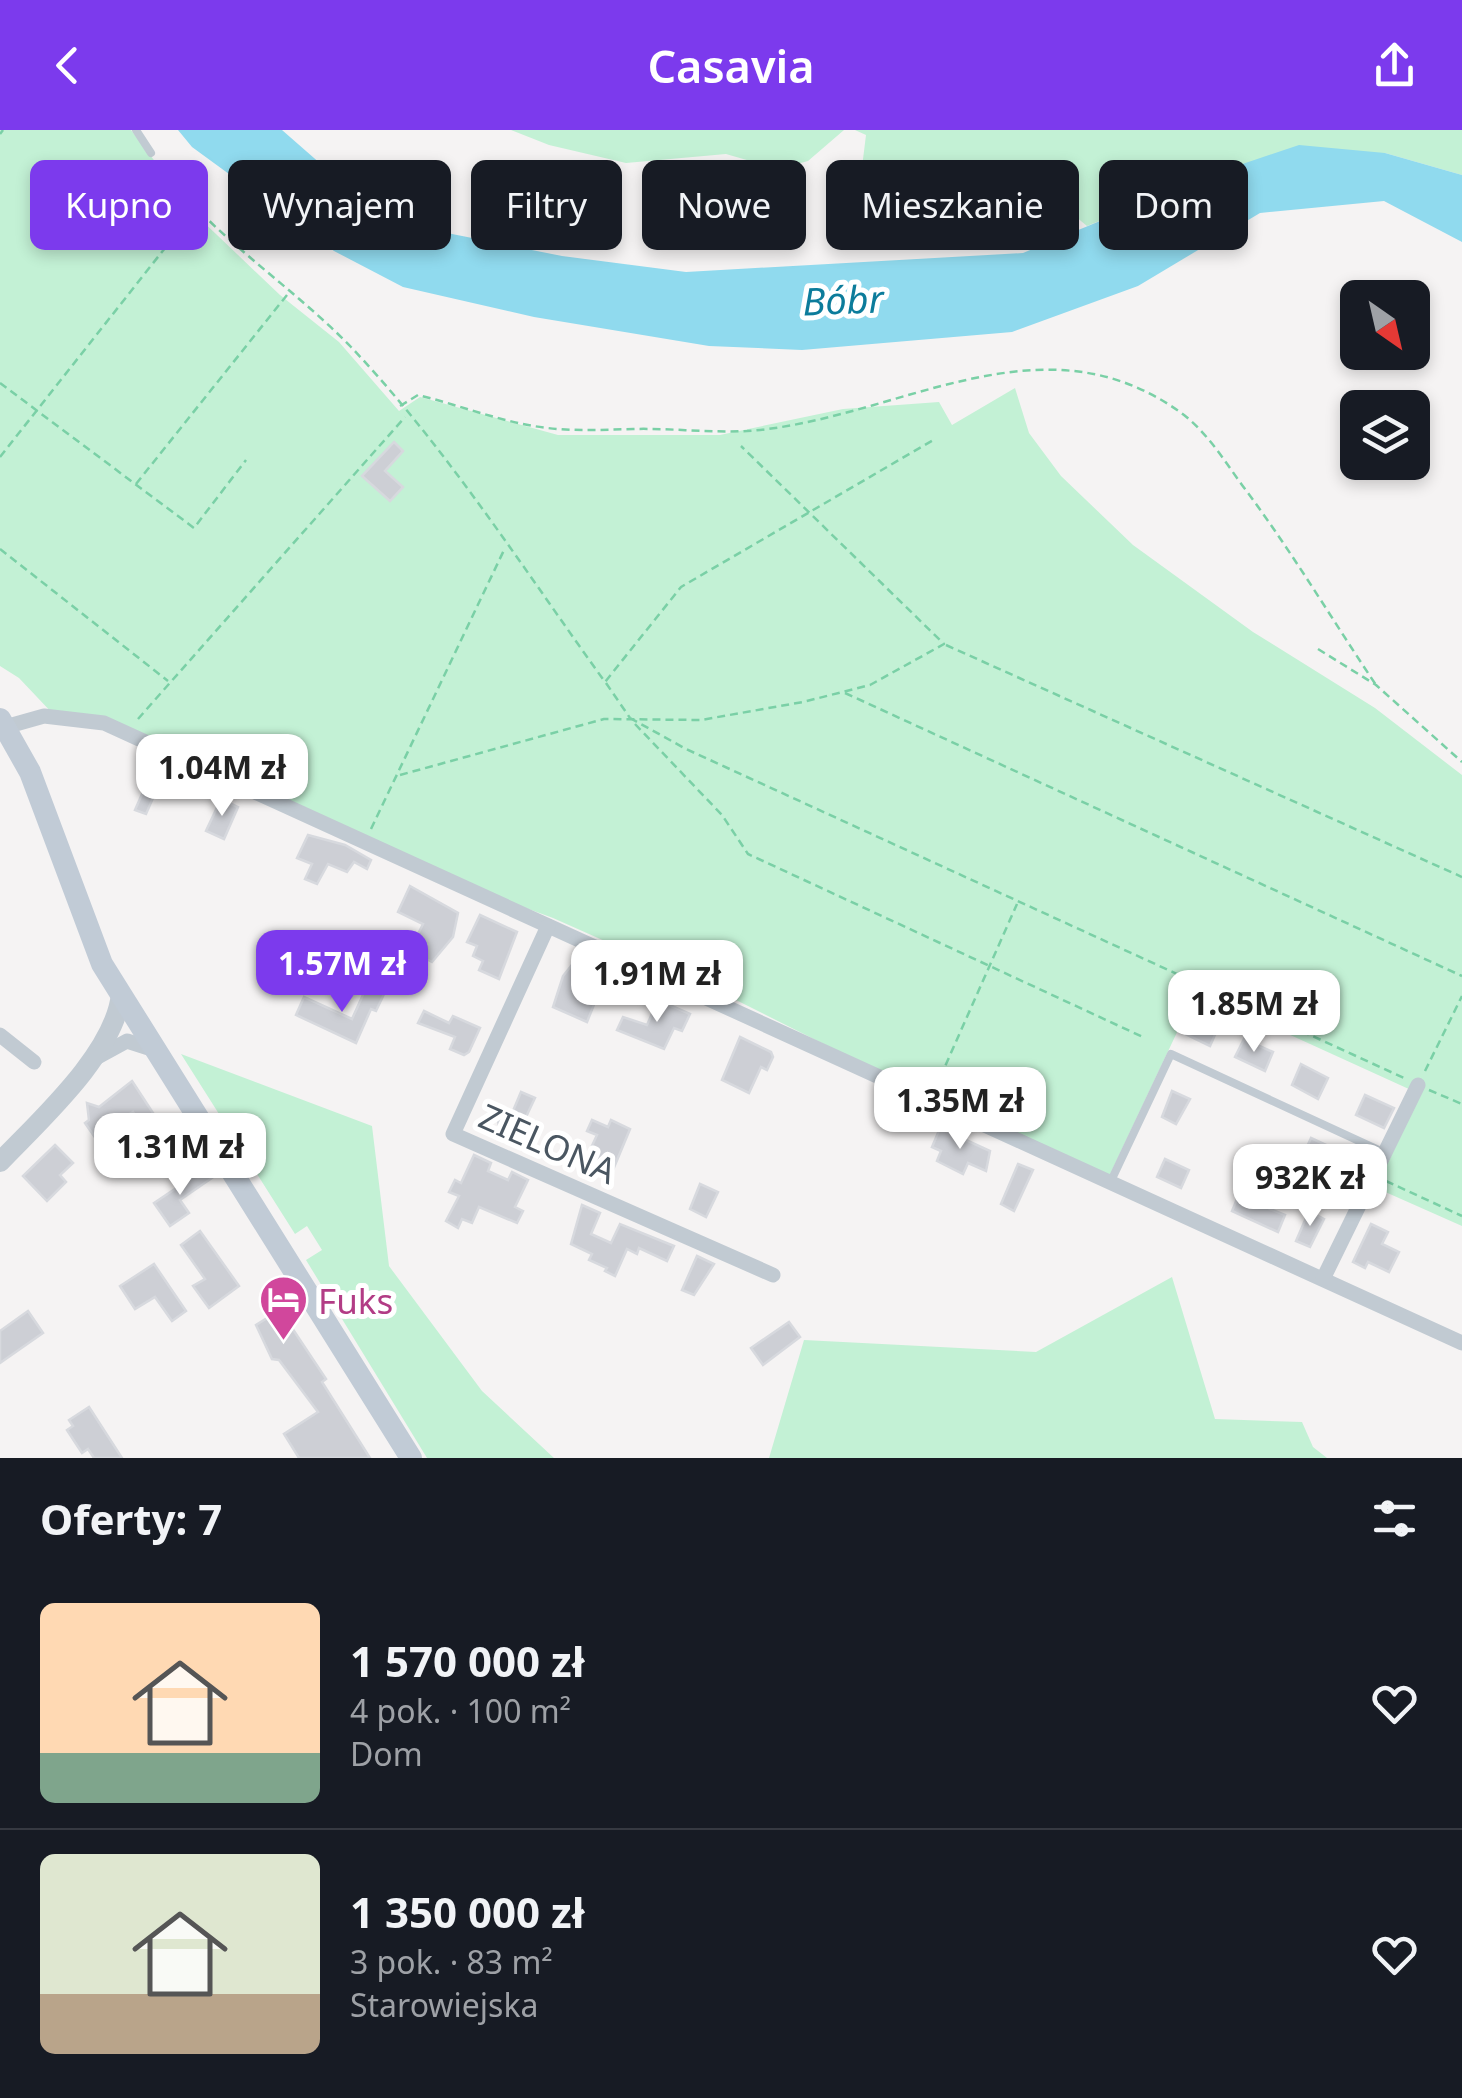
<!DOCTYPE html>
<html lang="pl">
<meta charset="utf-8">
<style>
body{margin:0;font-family:"Noto Sans",sans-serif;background:#242831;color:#f1f3f6;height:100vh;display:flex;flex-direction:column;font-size:38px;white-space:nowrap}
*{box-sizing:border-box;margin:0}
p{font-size:32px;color:#9ea1a6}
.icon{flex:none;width:55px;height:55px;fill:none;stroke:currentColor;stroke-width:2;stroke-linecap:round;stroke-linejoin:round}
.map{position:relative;height:1328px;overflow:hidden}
.details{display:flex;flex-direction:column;background:#171b24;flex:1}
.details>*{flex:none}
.top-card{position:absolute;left:30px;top:30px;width:1402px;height:90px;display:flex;gap:20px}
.needle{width:65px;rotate:146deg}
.buttons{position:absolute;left:1340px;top:150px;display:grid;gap:20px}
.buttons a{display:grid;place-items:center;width:90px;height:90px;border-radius:15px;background:#171b24;box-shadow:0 5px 15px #0003;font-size:50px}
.price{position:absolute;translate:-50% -85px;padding:0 22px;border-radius:20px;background:#fff;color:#222;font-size:32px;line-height:65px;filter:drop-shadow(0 2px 5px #0008)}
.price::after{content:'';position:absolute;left:50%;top:60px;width:30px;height:22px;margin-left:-15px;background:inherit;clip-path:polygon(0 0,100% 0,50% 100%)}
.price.current{background:#7c3aed;color:#fff}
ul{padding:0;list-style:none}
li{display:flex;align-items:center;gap:30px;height:250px;padding:0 40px}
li+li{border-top:2px solid #363941}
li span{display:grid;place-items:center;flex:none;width:280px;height:200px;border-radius:15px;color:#555}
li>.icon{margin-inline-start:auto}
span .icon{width:120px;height:120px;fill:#fffc;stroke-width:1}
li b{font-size:42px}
h2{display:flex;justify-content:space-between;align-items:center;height:120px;padding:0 40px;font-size:42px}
.chip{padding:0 35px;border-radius:15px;background:#171b24;box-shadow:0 5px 15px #0003;font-size:35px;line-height:90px}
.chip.current{background:#7c3aed;color:#fff}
header{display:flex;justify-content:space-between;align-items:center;height:130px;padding:0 40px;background:#7c3aed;color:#fff;font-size:45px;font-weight:600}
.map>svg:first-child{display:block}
.green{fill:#c3f1d5}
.water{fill:#90daee}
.building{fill:#cdcfd5;stroke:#d7d9de;stroke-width:2.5}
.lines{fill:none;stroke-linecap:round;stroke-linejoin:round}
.path{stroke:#7ad0a6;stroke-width:2.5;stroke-dasharray:8 5;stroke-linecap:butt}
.service{stroke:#c1cad2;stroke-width:8}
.minor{stroke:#c1cad2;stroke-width:15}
.tertiary{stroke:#c1cad2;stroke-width:20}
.secondary{stroke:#c1cbd6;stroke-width:22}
.labels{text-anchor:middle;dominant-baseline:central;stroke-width:10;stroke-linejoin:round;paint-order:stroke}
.street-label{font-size:35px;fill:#4a5661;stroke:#fff}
.hotel-label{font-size:35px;fill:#b23c85;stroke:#fff;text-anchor:start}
.water-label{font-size:38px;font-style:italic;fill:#0c7c9b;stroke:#fff}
</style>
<header><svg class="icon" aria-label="back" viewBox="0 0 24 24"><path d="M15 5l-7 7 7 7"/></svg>Casavia<svg class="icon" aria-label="share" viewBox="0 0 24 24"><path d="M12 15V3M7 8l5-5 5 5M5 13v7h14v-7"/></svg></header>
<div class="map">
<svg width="1462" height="1328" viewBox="0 0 1462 1328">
<rect width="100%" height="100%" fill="#f5f3f3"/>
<!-- green -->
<g class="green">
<polygon points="0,0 131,0 195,84 280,165 339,212 399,281 420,267 558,305 720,305 843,279 939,272 952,295 1015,258 1029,303 1061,346 1133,415 1253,502 1375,578 1462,645 1462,1096 1365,1053 1411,960 1196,862 1105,1055 724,864 553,788 360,717 80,589 54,585 19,548 0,536"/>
<polygon points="511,0 844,0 808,31 778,39 726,24 626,33 549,15"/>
<path d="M855,0H1462V45L1385,23L1213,44L1087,96L1028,47L1027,57C965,119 935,106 853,110L866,5Z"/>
<polygon points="181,924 372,996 389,1136 482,1261 554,1328 427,1328 306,1130 322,1120 307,1096 295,1104"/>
<polygon points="1172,1147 1215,1289 1302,1292 1313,1317 1327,1328 769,1328 804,1210 1036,1222"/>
</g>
<!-- water -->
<polygon class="water" points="178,0 282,0 354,63 447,103 562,126 686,142 1023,123 1213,44 1299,15 1385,23 1462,45 1462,112 1384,71 1260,83 1138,156 1012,202 802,220 709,216 534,187 403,157 334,121 192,17"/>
<!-- building -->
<g class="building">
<polygon points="394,312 403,321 385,341 403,357 390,371 362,346"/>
<polygon points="146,635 164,643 146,684 135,680 146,655 138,652"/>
<polygon points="221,669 238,677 224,709 206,701"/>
<polygon points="308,705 345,715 371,730 367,739 354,732 347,742 328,734 317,754 305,749 312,734 297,728"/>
<polygon points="410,756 458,783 453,807 432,832 421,826 427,815 415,810 423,794 398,782"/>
<polygon points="480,785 517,802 499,849 479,840 483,831 473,826 477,816 467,812"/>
<polygon points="575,831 606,845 587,892 553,877 563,846"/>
<polygon points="367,856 384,864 376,881 371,879 356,913 296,885 304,867 352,889"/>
<polygon points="658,870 690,884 682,901 674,898 664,919 617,900 623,887 647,895"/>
<polygon points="424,881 449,893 453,886 480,898 469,922 464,925 450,919 455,907 418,893"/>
<polygon points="1189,885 1218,898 1210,916 1181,902"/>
<polygon points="740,907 771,922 773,927 767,940 761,937 749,963 722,950"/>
<polygon points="1244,909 1273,922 1265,941 1235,927"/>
<polygon points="1301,934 1328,948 1318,969 1292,955"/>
<polygon points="132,951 174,1015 161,1024 157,1017 152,1021 145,1012 150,1008 133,982 94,1006 85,993 89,990 87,973 99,977"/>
<polygon points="1172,961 1190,969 1176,994 1162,987"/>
<polygon points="521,962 535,968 526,987 534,991 526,1008 499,996 498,991 503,977 513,981"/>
<polygon points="1365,965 1394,978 1384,998 1356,985"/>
<polygon points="592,990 608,997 611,990 630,999 610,1047 583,1035 597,1005 587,1001"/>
<polygon points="940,998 990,1021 986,1041 968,1033 963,1044 937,1031 941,1021 932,1017"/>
<polygon points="1311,1008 1348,1025 1339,1043 1303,1026"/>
<polygon points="55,1015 73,1033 60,1045 66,1052 47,1071 23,1046"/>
<polygon points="474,1025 491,1033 488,1041 508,1050 512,1042 528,1050 515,1077 523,1081 517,1093 479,1077 472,1093 462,1089 458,1098 446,1091 459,1066 449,1062 455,1050 461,1053"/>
<polygon points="1165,1029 1189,1040 1181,1058 1157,1047"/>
<polygon points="1018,1034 1033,1040 1014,1081 1001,1074"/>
<polygon points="206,1038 212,1048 180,1070 189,1083 170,1096 154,1073"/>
<polygon points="1268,1044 1285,1052 1270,1079 1285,1085 1278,1102 1232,1081 1239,1064 1255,1071"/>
<polygon points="700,1054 718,1062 706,1087 690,1079"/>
<polygon points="582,1075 600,1083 591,1104 611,1113 620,1094 674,1116 667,1131 639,1118 637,1124 627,1119 615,1146 605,1141 607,1138 589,1130 592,1124 571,1114"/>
<polygon points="1309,1081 1324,1089 1310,1117 1296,1111"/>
<polygon points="1371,1094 1388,1102 1382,1114 1399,1122 1389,1142 1368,1132 1365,1138 1353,1132"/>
<polygon points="200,1101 239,1156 209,1178 193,1156 205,1149 181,1115"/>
<polygon points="697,1126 714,1134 694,1165 682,1160"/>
<polygon points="154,1134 186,1181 172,1191 155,1167 135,1179 120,1156"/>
<polygon points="280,1180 326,1249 322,1252 370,1328 299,1328 284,1304 318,1282 279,1230 272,1229 256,1195"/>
<polygon points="28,1181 43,1203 0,1233 0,1201"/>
<polygon points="789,1192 800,1207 763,1235 751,1218"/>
<polygon points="89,1277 122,1328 94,1328 88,1319 82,1323 67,1300 73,1296 69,1290"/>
</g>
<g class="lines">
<!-- path -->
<g class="path">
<polyline points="0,4 3,0"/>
<path d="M158,33C211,106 289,153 351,217C445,316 525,441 605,552L681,457L935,309"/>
<polyline points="0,253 194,398 246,330"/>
<path d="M400,276L418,265C455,274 491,288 528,295C564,302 597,300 633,299C671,298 709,303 747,301C896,291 1042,179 1184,285C1208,304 1224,330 1242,355C1291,420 1331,488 1376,555"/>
<polyline points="0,327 195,80"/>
<polyline points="136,354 287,165"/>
<polyline points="0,419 168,551"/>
<polyline points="946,515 1462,747"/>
<polyline points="1318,519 1376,555 1462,632"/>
<polyline points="606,553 630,588"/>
<polyline points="845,563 1462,846"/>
<polyline points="630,588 686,619 1404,948"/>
<polyline points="138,589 405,287"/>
<polyline points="635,594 722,685 748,724 1145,908"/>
<polyline points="400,645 604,589 701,590 803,572 870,555 944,514 741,316"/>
<polyline points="371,699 505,418"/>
<polyline points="1425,941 1462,866"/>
<polyline points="935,959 1017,774"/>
<polyline points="1429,960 1462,974"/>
<polyline points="1386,1051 1462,1086"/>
</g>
<!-- service -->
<g class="service">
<polyline points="136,0 151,23"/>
<polyline points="1110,1053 1171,924 1385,1023"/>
</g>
<!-- minor -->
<g class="minor">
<polyline points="5,597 44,586 104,593 1462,1213"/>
<polyline points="548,796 453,1004 773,1145"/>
<polyline points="0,905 34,932"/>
<polyline points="94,929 127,911 155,920"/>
<polyline points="1323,1149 1418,955"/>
</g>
<!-- tertiary -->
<path class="tertiary" d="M0,1032C40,990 115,923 121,864"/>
<!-- secondary -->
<polyline class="secondary" points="0,589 30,642 102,834 411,1328"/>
</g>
<!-- icons -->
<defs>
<symbol id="hotel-pin" viewBox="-11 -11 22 30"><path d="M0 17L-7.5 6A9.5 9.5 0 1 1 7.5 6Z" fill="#d1479c" stroke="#fff"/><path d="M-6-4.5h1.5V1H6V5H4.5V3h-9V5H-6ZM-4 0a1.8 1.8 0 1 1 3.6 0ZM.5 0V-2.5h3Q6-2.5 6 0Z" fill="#fff"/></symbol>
</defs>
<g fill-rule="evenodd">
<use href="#hotel-pin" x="256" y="1142" width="55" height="75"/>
</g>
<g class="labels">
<!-- street labels -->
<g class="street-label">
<text transform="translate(548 1013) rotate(24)">ZIELONA</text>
</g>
<!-- hotel labels -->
<g class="hotel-label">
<text x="318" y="1170">Fuks</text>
</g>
<!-- water labels -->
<g class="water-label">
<text transform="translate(843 169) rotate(-2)">Bóbr</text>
</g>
</g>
</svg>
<div class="buttons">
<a><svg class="needle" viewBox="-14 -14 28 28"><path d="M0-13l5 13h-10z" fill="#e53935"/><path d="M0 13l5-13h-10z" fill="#9ea1a6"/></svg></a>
<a><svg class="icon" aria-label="layers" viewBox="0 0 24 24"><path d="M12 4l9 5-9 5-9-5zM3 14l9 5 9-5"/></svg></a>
</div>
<b class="price" style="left:222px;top:689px">1.04M zł</b>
<b class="price current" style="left:342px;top:885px">1.57M zł</b>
<b class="price" style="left:657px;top:895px">1.91M zł</b>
<b class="price" style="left:1254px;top:925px">1.85M zł</b>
<b class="price" style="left:960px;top:1022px">1.35M zł</b>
<b class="price" style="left:180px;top:1068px">1.31M zł</b>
<b class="price" style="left:1310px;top:1099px">932K zł</b>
<div class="top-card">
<a class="chip current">Kupno</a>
<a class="chip">Wynajem</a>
<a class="chip">Filtry</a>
<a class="chip">Nowe</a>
<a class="chip">Mieszkanie</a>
<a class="chip">Dom</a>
</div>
</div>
<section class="details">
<h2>Oferty: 7<svg class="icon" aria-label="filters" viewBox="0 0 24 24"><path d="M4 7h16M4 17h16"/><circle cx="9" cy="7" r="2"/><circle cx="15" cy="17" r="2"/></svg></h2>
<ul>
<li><span style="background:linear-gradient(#ffd9b3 75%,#7fa58c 0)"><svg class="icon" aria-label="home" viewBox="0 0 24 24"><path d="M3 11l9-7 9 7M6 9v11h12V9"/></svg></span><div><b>1 570 000 zł</b><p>4 pok. · 100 m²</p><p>Dom</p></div><svg class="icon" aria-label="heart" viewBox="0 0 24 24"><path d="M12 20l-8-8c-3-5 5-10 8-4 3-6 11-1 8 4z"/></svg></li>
<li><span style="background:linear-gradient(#dfe7d0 70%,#b9a48a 0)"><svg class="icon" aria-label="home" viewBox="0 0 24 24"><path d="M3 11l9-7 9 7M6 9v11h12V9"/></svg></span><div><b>1 350 000 zł</b><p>3 pok. · 83 m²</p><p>Starowiejska</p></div><svg class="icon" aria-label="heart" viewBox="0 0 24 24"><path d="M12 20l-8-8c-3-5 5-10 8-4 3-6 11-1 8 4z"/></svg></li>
</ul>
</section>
